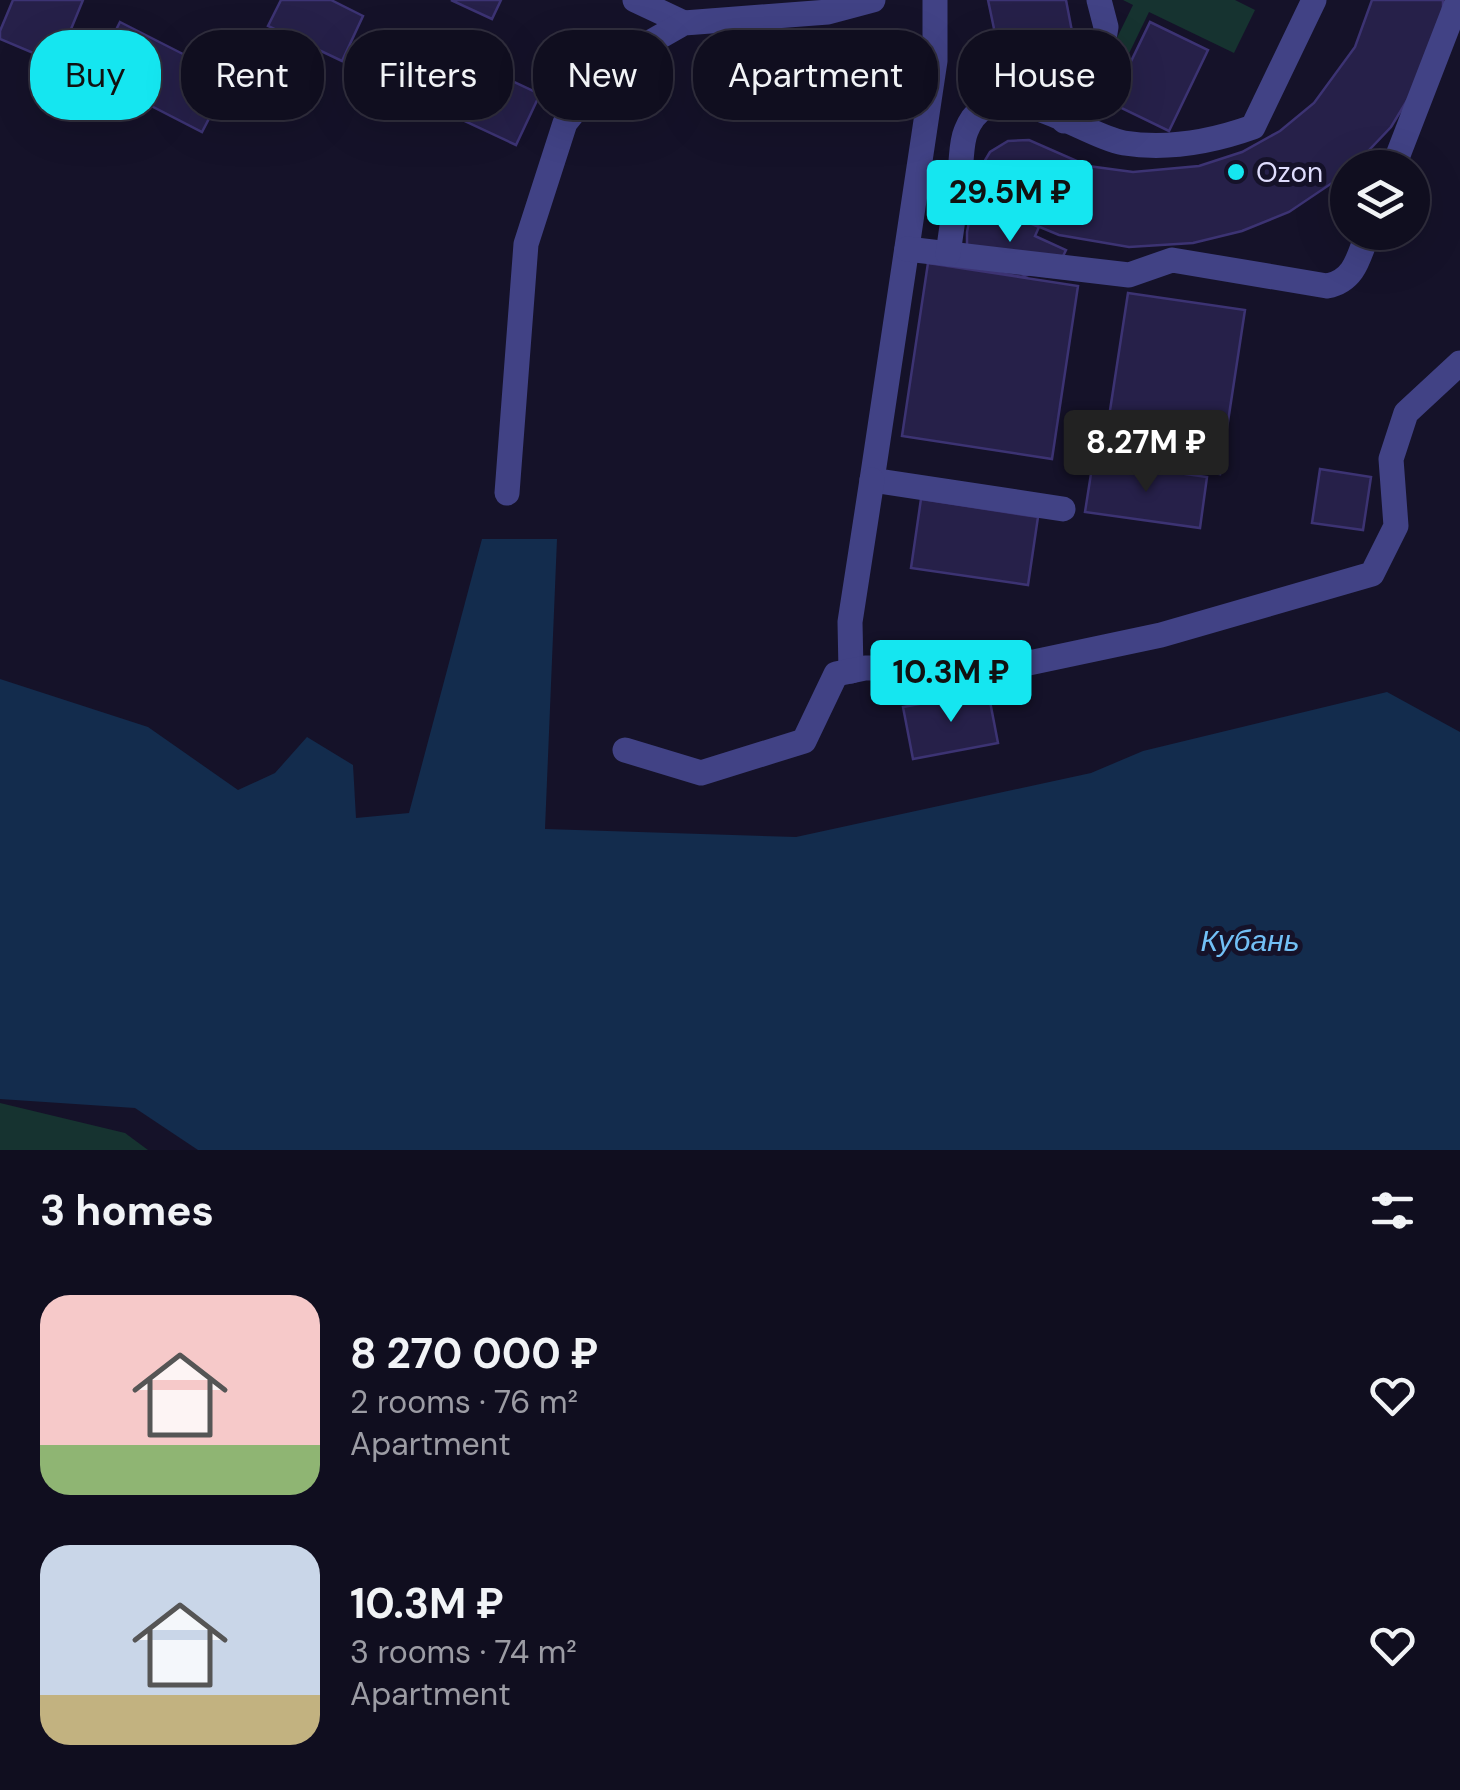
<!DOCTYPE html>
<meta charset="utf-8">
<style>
body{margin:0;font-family:"DM Sans",sans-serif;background:#191728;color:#f1f3f6;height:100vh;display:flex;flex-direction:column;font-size:38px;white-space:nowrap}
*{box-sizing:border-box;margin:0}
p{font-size:32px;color:#9c9ca4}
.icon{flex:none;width:55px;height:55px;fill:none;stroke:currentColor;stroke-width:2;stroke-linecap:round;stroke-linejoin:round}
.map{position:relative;height:1150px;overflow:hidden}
.side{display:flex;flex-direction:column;background:#100e1f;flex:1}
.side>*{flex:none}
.guide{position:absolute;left:30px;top:30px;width:1400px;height:90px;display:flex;gap:20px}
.buttons{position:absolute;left:1330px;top:150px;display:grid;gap:20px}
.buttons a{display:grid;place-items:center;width:100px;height:100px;border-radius:50%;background:#100e1f;box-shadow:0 10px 40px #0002,0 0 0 2px #302e3d;font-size:50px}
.price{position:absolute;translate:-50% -85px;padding:0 22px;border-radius:10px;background:#15e6f0;color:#111;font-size:32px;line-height:65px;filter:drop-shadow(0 2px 5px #0008)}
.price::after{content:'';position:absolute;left:50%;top:60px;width:30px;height:22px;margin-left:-15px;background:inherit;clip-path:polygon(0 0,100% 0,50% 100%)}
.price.active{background:#222;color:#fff}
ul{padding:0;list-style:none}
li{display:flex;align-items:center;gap:30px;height:250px;padding:0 40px}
li span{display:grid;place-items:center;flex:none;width:280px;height:200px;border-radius:30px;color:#555}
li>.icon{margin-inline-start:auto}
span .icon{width:120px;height:120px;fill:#fffc;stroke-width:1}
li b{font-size:42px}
h2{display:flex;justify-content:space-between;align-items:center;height:120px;padding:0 40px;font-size:42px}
.pill{padding:0 35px;border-radius:40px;background:#100e1f;box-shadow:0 10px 40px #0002,0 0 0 2px #302e3d;font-size:35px;line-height:90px}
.pill.active{background:#15e6f0;color:#111}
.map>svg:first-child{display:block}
.green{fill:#163330}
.water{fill:#132c4d}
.building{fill:#262049;stroke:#3c3373;stroke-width:2.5}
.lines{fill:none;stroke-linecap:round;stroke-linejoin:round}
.minor{stroke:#414285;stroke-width:25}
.poi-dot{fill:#15e6f0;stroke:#151229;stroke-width:4}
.labels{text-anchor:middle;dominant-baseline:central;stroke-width:10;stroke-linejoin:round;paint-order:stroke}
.poi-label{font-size:28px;fill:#dfddfd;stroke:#151229;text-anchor:start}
.water-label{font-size:30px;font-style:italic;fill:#72c0f6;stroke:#151229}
</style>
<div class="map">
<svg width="1460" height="1150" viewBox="0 0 1460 1150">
<rect width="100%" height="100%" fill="#151229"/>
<!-- green -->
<g class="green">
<polygon points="1123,0 1235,0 1255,10 1234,53 1149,12 1108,97 1092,89 1133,5"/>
<polygon points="0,1103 125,1133 148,1150 0,1150"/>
</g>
<!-- water -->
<polygon class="water" points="482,539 557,539 545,829 796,837 1091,773 1143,751 1387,692 1460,732 1460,1150 198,1150 135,1108 0,1099 0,679 148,727 238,790 275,773 307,737 353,765 356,818 409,813"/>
<!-- building -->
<g class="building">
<polygon points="13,0 83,0 57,63 0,39 0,31"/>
<polygon points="281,0 331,0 363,16 342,61 268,26"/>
<polygon points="451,0 501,0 492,19"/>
<polygon points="1066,0 1075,47 1055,51 1053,45 1031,50 1032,56 1001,62 988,0"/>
<polygon points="1372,0 1443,0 1443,16 1411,94 1391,127 1352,168 1348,168 1344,175 1289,212 1242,231 1193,243 1129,247 1059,235 999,210 985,194 981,172 984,162 990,152 1008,141 1029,140 1088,166 1133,172 1199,166 1242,152 1280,131 1314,103 1355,47"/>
<polygon points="120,22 230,78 202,132 93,76"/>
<polygon points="1150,22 1208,50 1169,131 1111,103"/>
<polygon points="409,33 540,94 516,145 385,84"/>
<polygon points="983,203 1039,227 1035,236 1066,250 1053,277 1031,274 1021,277 974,268 967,247 967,232 969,222"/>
<polygon points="928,263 1078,286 1052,459 902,436"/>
<polygon points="1128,293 1245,310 1220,474 1103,456"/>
<polygon points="1093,461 1207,477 1200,528 1085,512"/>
<polygon points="1320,469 1371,477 1363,530 1312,523"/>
<polygon points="921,499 1038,517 1028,585 911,568"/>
<polygon points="988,691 998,743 913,759 903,707"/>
</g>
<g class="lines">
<!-- minor -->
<g class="minor">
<polyline points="635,0 684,23"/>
<polyline points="935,0 935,61 872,480 1063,509"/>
<polyline points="1064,121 1104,39 1106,27 1099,0"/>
<polyline points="1393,168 1458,0"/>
<path d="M907,249L1129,275L1172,260L1327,286C1355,281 1359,256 1368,232"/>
<path d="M948,254C952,226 956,198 960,170C962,158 961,143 966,131C992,64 1082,136 1124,143C1169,150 1211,142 1253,127L1314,0"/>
<polyline points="507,493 526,244 565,123 612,64 684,23 828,12 873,0"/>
<polyline points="851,671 850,622 872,480"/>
<polyline points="625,750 701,773 804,741 836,674 865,668 1005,668 1161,635 1372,574 1396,526 1391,459 1406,413 1460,363"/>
</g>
</g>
<!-- markers -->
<circle class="poi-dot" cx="1236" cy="172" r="10"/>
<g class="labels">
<!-- poi labels -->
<g class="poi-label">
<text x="1256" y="172">Ozon</text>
</g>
<!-- water labels -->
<g class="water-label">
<text x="1250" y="940">Кубань</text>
</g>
</g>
</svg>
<div class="buttons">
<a><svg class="icon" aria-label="layers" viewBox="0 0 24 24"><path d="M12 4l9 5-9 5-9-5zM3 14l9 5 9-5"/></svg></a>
</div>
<b class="price" style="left:1010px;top:245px">29.5M ₽</b>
<b class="price active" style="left:1146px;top:495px">8.27M ₽</b>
<b class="price" style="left:951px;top:725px">10.3M ₽</b>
<div class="guide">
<a class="pill active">Buy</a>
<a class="pill">Rent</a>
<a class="pill">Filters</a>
<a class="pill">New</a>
<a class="pill">Apartment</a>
<a class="pill">House</a>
</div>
</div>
<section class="side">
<h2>3 homes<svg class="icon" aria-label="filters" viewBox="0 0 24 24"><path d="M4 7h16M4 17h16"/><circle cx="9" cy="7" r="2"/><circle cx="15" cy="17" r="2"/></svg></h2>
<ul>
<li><span style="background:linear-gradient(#f6c9c9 75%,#8fb573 0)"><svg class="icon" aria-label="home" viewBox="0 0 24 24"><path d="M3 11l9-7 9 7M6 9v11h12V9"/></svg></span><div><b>8 270 000 ₽</b><p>2 rooms · 76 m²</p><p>Apartment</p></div><svg class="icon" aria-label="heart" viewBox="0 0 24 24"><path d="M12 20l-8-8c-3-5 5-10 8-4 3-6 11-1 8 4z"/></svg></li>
<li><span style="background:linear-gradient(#c9d6e8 75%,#c2b280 0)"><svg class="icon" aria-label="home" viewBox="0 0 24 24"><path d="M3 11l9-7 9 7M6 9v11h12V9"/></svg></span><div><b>10.3M ₽</b><p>3 rooms · 74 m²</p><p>Apartment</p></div><svg class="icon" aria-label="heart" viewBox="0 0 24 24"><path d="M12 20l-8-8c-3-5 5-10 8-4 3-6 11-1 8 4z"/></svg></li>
</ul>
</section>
